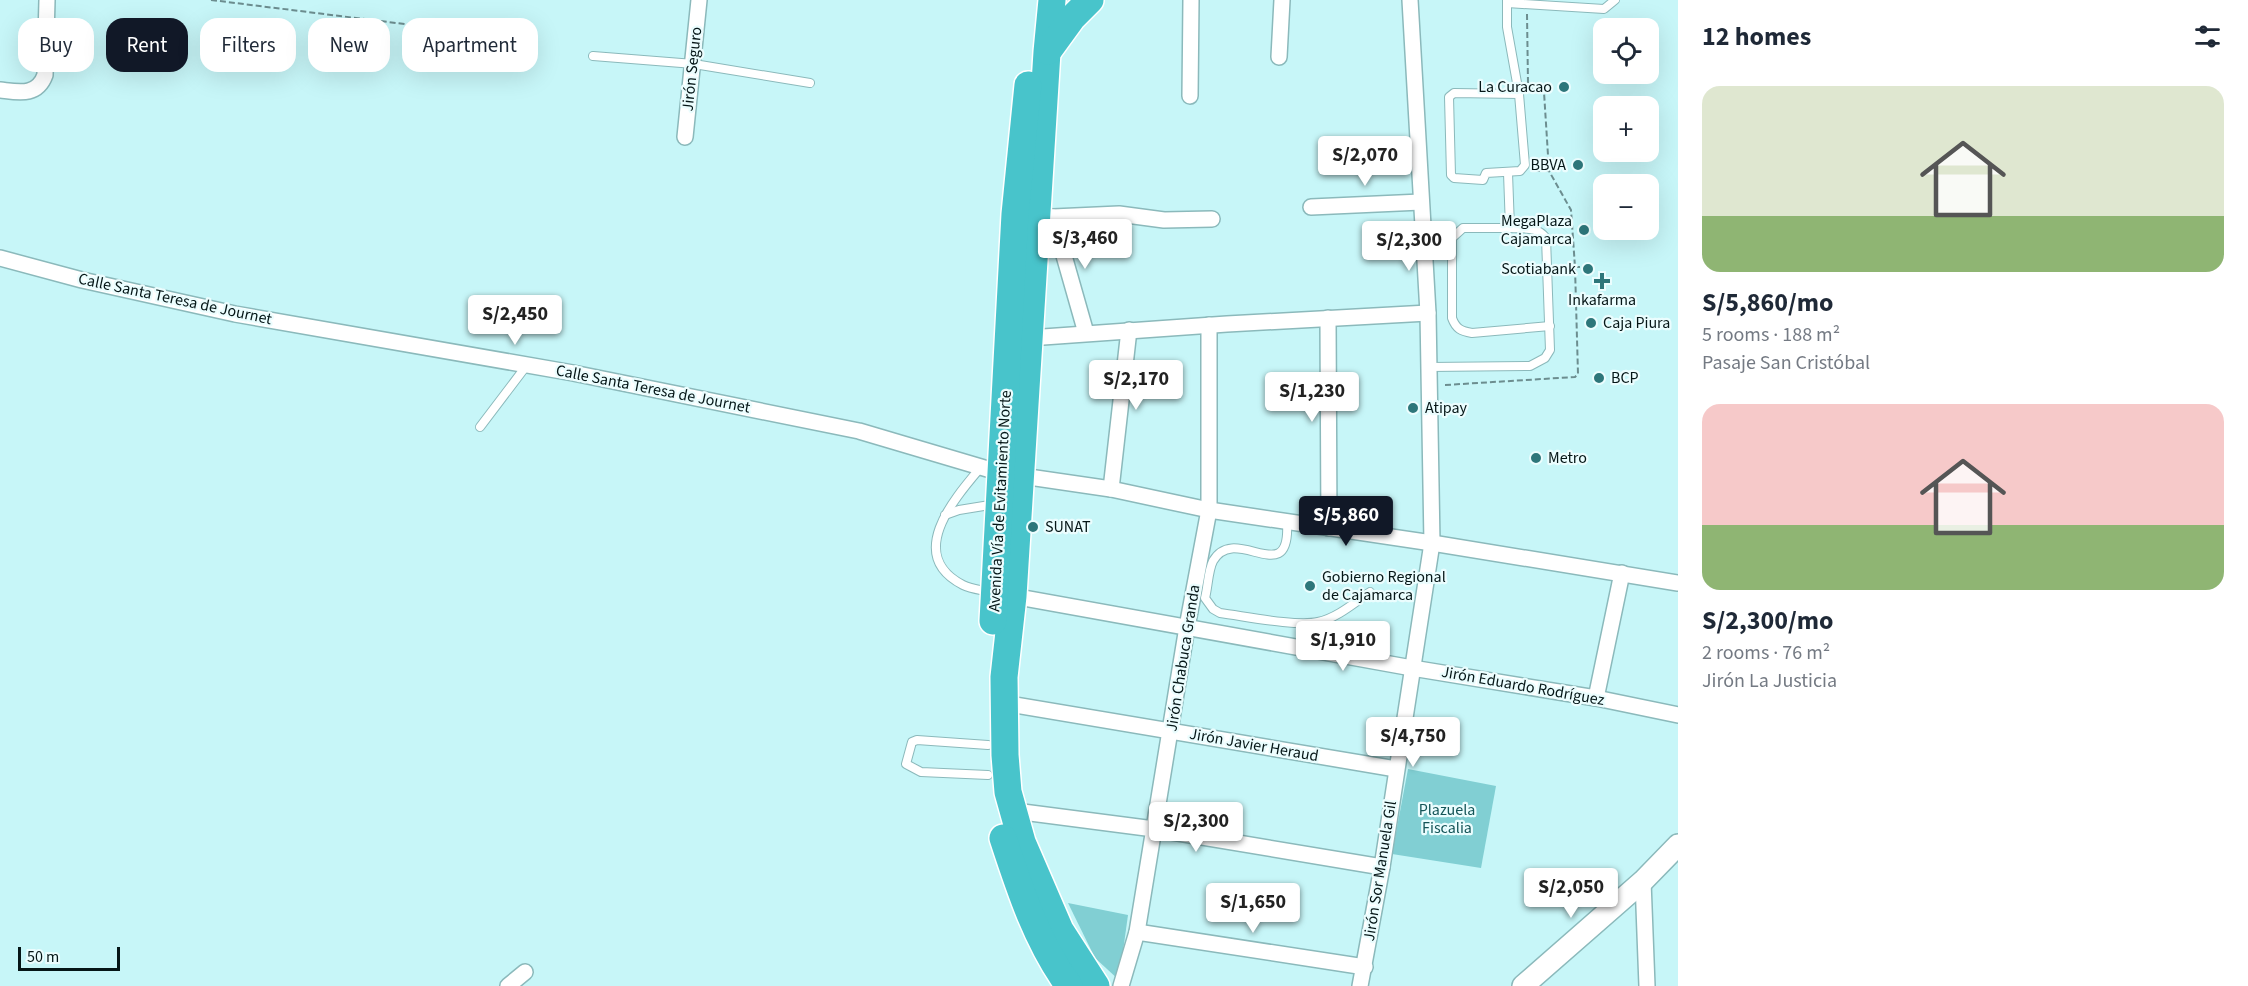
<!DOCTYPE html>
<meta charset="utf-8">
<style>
body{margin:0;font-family:"Source Sans 3",sans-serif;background:#f2f2f3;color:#1f2937;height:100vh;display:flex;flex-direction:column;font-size:22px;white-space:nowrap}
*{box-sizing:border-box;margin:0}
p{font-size:20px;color:#747a83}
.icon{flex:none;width:33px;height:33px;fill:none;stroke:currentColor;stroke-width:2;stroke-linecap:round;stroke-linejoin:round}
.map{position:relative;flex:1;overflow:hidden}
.details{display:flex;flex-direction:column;background:#fff;width:570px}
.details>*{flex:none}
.banner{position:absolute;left:18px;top:18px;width:570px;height:54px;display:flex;gap:12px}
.tools{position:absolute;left:1593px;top:18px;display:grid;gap:12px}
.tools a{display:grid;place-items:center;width:66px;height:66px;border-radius:12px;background:#fff;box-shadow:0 6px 24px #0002;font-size:30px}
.scale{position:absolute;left:18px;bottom:15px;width:102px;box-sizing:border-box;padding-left:6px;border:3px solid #051617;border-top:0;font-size:16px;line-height:21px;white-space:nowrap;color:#051617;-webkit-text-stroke:4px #ebfdfe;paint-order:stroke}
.price{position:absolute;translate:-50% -51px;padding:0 14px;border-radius:6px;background:#fff;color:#222;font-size:20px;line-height:39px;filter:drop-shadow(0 2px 3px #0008)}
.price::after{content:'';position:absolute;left:50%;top:36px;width:18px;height:14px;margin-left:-9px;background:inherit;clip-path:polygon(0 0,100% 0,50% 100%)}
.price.selected{background:#111827;color:#fff}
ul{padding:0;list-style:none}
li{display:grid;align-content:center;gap:12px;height:318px;padding:0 24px}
li span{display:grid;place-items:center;height:186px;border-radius:18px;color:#555}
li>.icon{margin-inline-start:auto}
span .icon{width:108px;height:108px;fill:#fffc;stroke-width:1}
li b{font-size:26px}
h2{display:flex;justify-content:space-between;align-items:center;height:72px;padding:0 24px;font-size:26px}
.tag{padding:0 21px;border-radius:18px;background:#fff;box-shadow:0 6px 24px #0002;font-size:21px;line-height:54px}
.tag.selected{background:#111827;color:#fff}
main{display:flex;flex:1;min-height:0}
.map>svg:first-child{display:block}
.green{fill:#81cfd3}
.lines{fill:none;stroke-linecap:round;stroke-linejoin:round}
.lane-casing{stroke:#8bb9bb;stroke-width:10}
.street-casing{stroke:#8bb9bb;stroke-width:18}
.secondary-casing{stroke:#8bb9bb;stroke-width:24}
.highway-casing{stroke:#fff;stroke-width:30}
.path{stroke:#6c8d8f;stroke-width:2;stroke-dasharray:6 3;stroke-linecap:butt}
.lane{stroke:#fff;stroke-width:8}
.street{stroke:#fff;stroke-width:15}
.secondary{stroke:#fff;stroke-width:21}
.highway{stroke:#48c4cb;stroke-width:27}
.poi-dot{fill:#2d767a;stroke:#ebfdfe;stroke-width:2}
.labels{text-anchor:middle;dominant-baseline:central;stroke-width:4.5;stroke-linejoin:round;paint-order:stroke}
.street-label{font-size:16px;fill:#051617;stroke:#ebfdfe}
.poi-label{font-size:16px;fill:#051617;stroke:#ebfdfe;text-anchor:start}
.park-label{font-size:16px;fill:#145558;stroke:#ebfdfe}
</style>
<main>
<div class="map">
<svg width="1678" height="986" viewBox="0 0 1678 986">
<rect width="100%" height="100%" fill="#c7f6f8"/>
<!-- green -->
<g class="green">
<polygon points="1408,769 1496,786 1481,868 1392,854"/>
<polygon points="1068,903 1128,915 1119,980 1095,958"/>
</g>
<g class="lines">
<defs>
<g id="lane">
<polyline points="1507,0 1507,27 1519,94 1525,165 1520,171 1486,173 1483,180 1454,178 1451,175 1449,97 1454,93 1519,94"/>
<polyline points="1507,3 1604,9 1615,0"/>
<polyline points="593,56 694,64 810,83"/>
<path d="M1510,228H1463L1452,238V318C1456,329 1461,331 1472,333L1550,326"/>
<path d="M1429,367L1530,366L1545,358L1550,350L1546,238C1537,226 1524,229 1510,228L1508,173"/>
<polyline points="480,427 527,365"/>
<path d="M981,467C954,499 905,555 963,585C971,589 982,590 990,592"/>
<polyline points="945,515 959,510 996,504"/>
<path d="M1287,522C1291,592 1235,522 1213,561C1208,571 1208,587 1205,598L1213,609L1220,613C1244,616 1296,627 1318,622C1337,618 1354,603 1370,592"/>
<polyline points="988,775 921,772 906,764 912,742 917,740 988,745"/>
</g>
<g id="street">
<polyline points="1279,57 1282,0"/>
<path d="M0,90C18,92 37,97 45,75L47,0"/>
<polyline points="1190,96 1191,0"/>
<polyline points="685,137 699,0"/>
<polyline points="1311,207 1421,202"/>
<polyline points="1030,215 1053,217 1119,214 1164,220 1212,219"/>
<polyline points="1053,217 1086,333"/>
<polyline points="0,258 82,280 235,314 573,373 859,431 1001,473 1111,489 1209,510 1432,543 1678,583"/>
<polyline points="1328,318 1329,528"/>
<polyline points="1029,338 1227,324 1428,313"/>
<polyline points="1111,489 1129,330"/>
<polyline points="1013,596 1412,668 1596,698 1678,715"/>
<polyline points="1596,698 1622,573"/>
<polyline points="1004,703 1396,769"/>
<polyline points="1015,811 1154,829 1382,867"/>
<polyline points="1643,881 1647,986"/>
<polyline points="1137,932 1365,967"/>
<polyline points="508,986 525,972"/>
<polyline points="1121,986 1137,932 1187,627 1209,510 1209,325"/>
<polyline points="1360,986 1382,867 1432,543 1428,313 1410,0"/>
</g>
<polyline id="secondary" points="1523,986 1643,881 1678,845"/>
<g id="highway">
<polyline points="1052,0 1047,52 1013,596 1004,677 1005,755 1008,792 1022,842 1060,930 1096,986"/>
<polyline points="1048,51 1072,18 1090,0"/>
<polyline points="993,621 1015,214 1028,85"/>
<path d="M1003,838C1020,890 1037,942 1069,986"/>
</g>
</defs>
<!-- lane casing -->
<use href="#lane" class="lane-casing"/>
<!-- street casing -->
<use href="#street" class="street-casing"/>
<!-- secondary casing -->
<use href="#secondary" class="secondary-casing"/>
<!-- highway casing -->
<use href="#highway" class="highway-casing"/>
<!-- path -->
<g class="path">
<polyline points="211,0 501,36"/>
<polyline points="1527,14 1528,83"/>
<polyline points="1534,171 1549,171"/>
<polyline points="1556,267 1580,267"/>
<polyline points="1445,385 1575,377 1578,374 1575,267 1571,210 1549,171 1544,92 1529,88"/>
</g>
<!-- lane -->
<use href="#lane" class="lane"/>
<!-- street -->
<use href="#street" class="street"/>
<!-- secondary -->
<use href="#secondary" class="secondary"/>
<!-- highway -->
<use href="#highway" class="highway"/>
</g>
<!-- markers -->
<g class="poi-dot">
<circle cx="1564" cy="87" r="6"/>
<circle cx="1578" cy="165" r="6"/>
<circle cx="1584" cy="230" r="6"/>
<circle cx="1588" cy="269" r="6"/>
<path d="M1599 272h6v6h6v6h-6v6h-6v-6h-6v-6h6z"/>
<circle cx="1591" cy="323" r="6"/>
<circle cx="1599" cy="378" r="6"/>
<circle cx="1413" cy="408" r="6"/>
<circle cx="1536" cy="458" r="6"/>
<circle cx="1033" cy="527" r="6"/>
<circle cx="1310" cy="586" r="6"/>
</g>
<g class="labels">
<!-- street labels -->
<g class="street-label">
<text transform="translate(692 69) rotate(-84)">Jirón Seguro</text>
<text transform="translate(175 299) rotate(12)">Calle Santa Teresa de Journet</text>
<text transform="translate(653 389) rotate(11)">Calle Santa Teresa de Journet</text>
<text transform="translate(1000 501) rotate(-87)">Avenida Vía de Evitamiento Norte</text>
<text transform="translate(1183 658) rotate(-81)">Jirón Chabuca Granda</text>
<text transform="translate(1523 686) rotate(10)">Jirón Eduardo Rodríguez</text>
<text transform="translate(1254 745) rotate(10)">Jirón Javier Heraud</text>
<text transform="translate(1380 871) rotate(-81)">Jirón Sor Manuela Gil</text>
</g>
<!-- poi labels -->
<g class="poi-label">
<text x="1552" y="87" text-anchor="end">La Curacao</text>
<text x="1566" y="165" text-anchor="end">BBVA</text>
<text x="1572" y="221" text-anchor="end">MegaPlaza<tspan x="1572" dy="18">Cajamarca</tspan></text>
<text x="1576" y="269" text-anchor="end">Scotiabank</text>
<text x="1602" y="300" text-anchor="middle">Inkafarma</text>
<text x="1603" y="323">Caja Piura</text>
<text x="1611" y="378">BCP</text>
<text x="1425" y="408">Atipay</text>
<text x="1548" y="458">Metro</text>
<text x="1045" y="527">SUNAT</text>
<text x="1322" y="577">Gobierno Regional<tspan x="1322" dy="18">de Cajamarca</tspan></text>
</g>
<!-- park labels -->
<g class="park-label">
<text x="1447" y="810">Plazuela<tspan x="1447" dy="18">Fiscalia</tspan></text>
</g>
</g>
</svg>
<div class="tools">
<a><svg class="icon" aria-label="locate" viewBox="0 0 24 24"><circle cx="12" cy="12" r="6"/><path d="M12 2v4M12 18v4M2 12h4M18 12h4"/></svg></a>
<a>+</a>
<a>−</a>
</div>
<div class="scale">50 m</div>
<b class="price" style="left:1365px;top:187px">S/2,070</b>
<b class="price" style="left:1085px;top:270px">S/3,460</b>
<b class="price" style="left:1409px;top:272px">S/2,300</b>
<b class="price" style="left:515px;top:346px">S/2,450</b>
<b class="price" style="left:1136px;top:411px">S/2,170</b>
<b class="price" style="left:1312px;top:423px">S/1,230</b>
<b class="price selected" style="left:1346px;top:547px">S/5,860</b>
<b class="price" style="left:1343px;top:672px">S/1,910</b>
<b class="price" style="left:1413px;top:768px">S/4,750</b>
<b class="price" style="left:1196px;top:853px">S/2,300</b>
<b class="price" style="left:1571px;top:919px">S/2,050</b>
<b class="price" style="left:1253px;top:934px">S/1,650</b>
<div class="banner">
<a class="tag">Buy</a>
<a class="tag selected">Rent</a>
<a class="tag">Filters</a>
<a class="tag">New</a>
<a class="tag">Apartment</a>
</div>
</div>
<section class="details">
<h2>12 homes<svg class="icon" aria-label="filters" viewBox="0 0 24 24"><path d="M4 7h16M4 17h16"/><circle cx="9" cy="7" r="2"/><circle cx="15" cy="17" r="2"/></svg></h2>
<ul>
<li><span style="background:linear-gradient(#dfe7d0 70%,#8fb573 0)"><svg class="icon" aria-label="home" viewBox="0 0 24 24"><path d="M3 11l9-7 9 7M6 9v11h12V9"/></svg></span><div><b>S/5,860/mo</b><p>5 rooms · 188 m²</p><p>Pasaje San Cristóbal</p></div></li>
<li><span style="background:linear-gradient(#f6c9c9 65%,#8fb573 0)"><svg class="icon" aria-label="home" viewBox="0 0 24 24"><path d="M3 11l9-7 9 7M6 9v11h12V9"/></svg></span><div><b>S/2,300/mo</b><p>2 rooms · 76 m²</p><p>Jirón La Justicia</p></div></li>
</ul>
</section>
</main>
